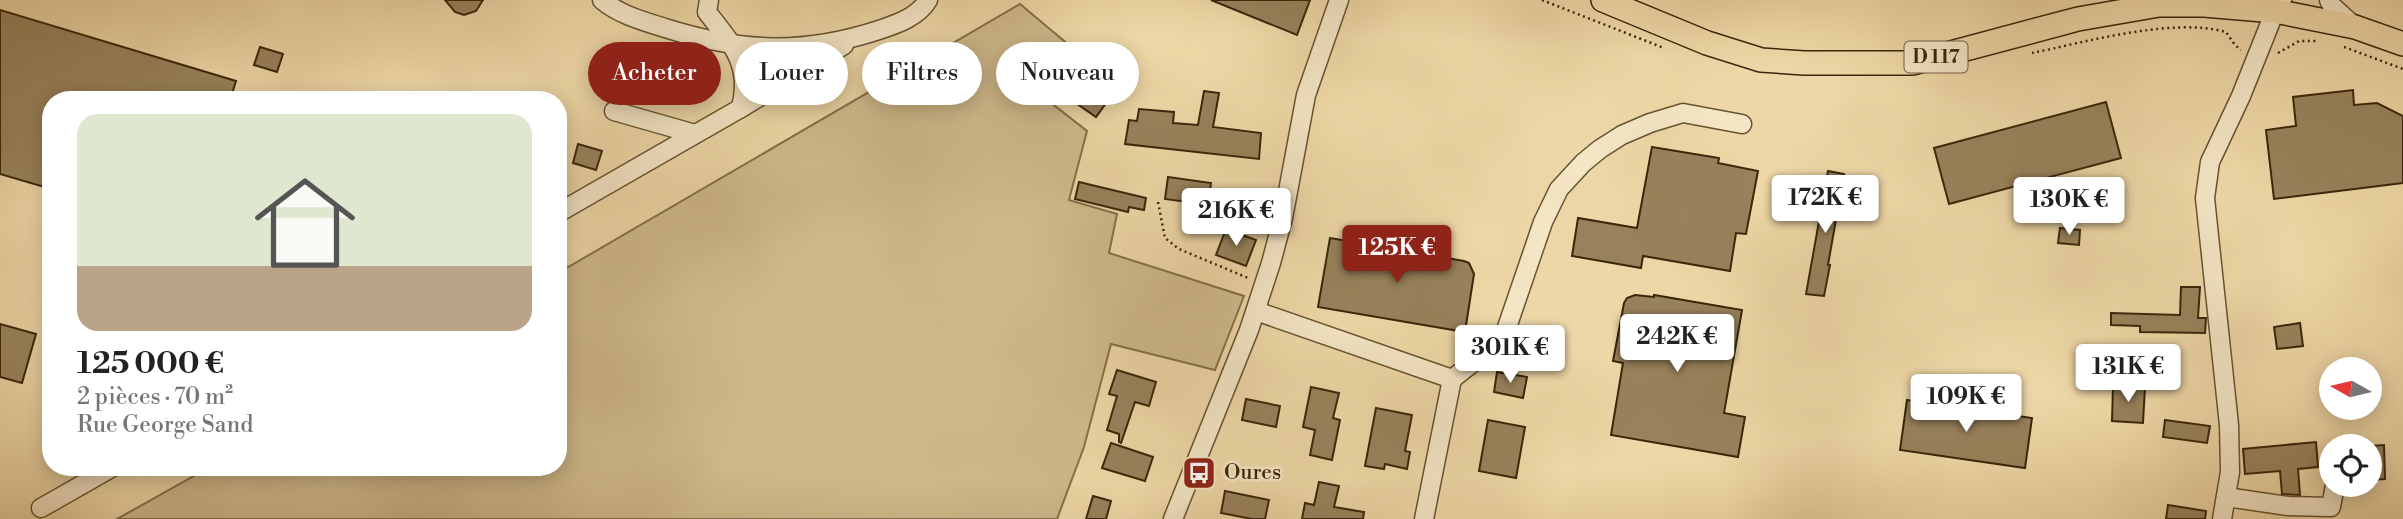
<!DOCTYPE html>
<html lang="fr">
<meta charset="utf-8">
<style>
body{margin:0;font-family:"Libre Bodoni",serif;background:#f6f6f6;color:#222;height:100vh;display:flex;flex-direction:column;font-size:26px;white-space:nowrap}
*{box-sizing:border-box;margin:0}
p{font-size:23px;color:#767676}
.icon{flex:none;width:38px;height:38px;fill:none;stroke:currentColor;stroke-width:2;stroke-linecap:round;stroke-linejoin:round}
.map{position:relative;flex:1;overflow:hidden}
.side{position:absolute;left:42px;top:91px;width:525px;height:385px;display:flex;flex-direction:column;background:#fff;border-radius:28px;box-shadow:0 4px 18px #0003}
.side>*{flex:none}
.top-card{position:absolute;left:588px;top:42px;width:665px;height:63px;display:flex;gap:14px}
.needle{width:46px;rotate:278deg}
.fabs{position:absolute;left:2319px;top:357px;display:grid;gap:14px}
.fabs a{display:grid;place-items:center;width:63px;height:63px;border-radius:50%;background:#fff;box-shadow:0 4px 18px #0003;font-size:35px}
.price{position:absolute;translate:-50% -60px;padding:0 16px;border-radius:7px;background:#fff;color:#222;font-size:23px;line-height:46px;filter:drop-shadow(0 2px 4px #0008)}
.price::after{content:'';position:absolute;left:50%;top:42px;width:21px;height:16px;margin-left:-10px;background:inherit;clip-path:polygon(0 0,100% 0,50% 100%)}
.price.active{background:#8f2418;color:#fff}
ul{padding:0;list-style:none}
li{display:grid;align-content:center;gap:14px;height:371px;padding:0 35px}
li span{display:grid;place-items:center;height:217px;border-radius:21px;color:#555}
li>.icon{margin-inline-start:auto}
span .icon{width:126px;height:126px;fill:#fffc;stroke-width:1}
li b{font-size:30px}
.pill{padding:0 24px;border-radius:32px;background:#fff;box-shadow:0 4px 18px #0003;font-size:24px;line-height:63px}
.pill.active{background:#8f2418;color:#fff}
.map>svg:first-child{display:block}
.green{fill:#cfb98b;stroke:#84704a;stroke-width:2}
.building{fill:#98825b;stroke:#3a260a;stroke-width:2}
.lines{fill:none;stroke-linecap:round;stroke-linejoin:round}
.minor-casing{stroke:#675231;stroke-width:21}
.major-casing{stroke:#3a260a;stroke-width:26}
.path{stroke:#3a260a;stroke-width:2.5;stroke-dasharray:2 3.5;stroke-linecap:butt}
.minor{stroke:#f4e5c5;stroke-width:18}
.major{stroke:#eed7a6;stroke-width:23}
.labels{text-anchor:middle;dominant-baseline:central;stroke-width:5;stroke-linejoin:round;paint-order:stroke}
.shield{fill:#f4e5c5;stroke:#725f42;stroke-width:2}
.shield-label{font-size:19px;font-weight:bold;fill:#3a260a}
.poi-label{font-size:21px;fill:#3a260a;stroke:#f4e5c5;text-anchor:start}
</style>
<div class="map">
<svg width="2403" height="519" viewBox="0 0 2403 519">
<rect width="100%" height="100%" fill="#eed7a6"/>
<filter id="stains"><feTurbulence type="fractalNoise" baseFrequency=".00286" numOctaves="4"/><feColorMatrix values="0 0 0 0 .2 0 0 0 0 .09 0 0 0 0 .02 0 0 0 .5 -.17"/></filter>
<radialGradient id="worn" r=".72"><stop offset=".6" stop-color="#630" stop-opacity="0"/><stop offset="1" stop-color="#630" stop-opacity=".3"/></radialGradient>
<!-- green -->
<polygon class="green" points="1020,4 1082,56 1050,102 1087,131 1069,200 1117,214 1109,253 1244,296 1215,370 1111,344 1084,447 1057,519 117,519 210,467 558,467 558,273"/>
<!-- building -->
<g class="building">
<polygon points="445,0 483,0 476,11 464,15 455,12"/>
<polygon points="1211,0 1310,0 1297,35"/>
<polygon points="0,10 236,81 230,100 51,100 51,189 0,174"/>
<polygon points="260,47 283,54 277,72 254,65"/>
<polygon points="1078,66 1114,92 1096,117 1060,92"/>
<polygon points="2353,90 2354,105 2377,103 2403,116 2403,183 2274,199 2266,130 2296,126 2293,97"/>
<polygon points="1204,91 1219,93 1213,127 1261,133 1259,159 1125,144 1129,120 1137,121 1139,109 1174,112 1173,123 1198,125"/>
<polygon points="2106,102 2121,158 1949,204 1934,148"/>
<polygon points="578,144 602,151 596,170 573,163"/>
<polygon points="1652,147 1719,158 1718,163 1758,171 1746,234 1736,233 1730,271 1643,256 1641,268 1572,256 1578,218 1637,228"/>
<polygon points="1828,171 1844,174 1828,265 1830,265 1824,296 1806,294"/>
<polygon points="1168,177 1211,183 1209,197 1189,194 1187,202 1165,199"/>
<polygon points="1079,182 1146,198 1144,210 1129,207 1128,212 1075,199"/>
<polygon points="2060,228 2080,230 2079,245 2058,243"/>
<polygon points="1226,229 1256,240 1246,266 1216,255"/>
<polygon points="1330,238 1464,261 1469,263 1474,274 1465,332 1318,307"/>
<polygon points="2181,287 2200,287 2198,318 2206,318 2205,333 2140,332 2140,326 2111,325 2111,313 2180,315"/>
<polygon points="1635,295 1654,297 1654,295 1742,310 1724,413 1745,417 1738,457 1611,435 1623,363 1613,361 1624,303 1627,298"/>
<polygon points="2300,323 2303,346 2277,349 2274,327"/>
<polygon points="0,324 36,334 22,383 0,377"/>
<polygon points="1117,370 1156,382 1149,406 1135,402 1121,443 1119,442 1119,434 1107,430 1117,396 1109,394"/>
<polygon points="1497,372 1527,377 1523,398 1494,392"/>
<polygon points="2113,386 2145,387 2143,423 2112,421"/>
<polygon points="1311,387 1339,393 1333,418 1340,420 1332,460 1310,455 1315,430 1303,427"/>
<polygon points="1246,399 1280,406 1276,427 1242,420"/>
<polygon points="1907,400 2032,418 2025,468 1900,450"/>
<polygon points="1376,408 1412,415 1405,451 1410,452 1407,469 1385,464 1384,469 1365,466"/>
<polygon points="1488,420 1525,427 1516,478 1479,471"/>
<polygon points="2165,420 2210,426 2207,443 2163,437"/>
<polygon points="2316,442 2318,467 2298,469 2300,495 2282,494 2280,471 2245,474 2243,449"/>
<polygon points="1111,443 1153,457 1145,481 1102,468"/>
<polygon points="2384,445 2385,479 2370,480 2370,446"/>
<polygon points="1319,482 1339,486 1334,507 1364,512 1363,519 1302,519 1305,503 1314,505"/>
<polygon points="1225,491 1269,500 1265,519 1252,519 1221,513"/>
<polygon points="1093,496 1111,501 1106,519 1086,519"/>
<polygon points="2168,505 2206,511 2205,519 2166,519"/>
</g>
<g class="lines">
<defs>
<g id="minor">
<path d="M602,0C620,15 643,21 665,28C742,52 802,55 879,30C897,24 918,17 928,0"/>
<path d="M709,0L707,12C732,44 752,65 741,108L844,45"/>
<polyline points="2329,0 2332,6 2355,27"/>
<polyline points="614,111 695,134"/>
<polyline points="558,213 741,108"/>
<polyline points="1256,311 1452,379 1424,519"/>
<polyline points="1452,379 1503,339 1543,222 1559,189 1583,163 1600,149 1622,135 1650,123 1683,113 1742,124"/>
<polyline points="2226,497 2288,506 2331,507 2335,485"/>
<polyline points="41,508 113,467"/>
<polyline points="1173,519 1249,330 1271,263 1283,218 1306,95 1339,0"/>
<polyline points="2222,519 2230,472 2229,425 2205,198 2210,162 2241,96 2275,11 2282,0"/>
</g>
<polyline id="major" points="1603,0 1707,43 1761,60 1804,63 1913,63 2078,19 2159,5 2204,5 2275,11 2355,27 2403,44"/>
</defs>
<!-- minor casing -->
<use href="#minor" class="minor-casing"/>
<!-- major casing -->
<use href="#major" class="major-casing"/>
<!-- path -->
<g class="path">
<polyline points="1542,0 1664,48"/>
<polyline points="2344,47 2403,69"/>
<path d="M2032,53C2086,42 2173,17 2226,32L2235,45L2241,50"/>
<polyline points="2278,53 2299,41 2317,41"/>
<polyline points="1158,202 1165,238 1179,249 1248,278"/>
</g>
<!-- minor -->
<use href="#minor" class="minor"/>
<!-- major -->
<use href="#major" class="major"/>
</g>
<!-- icons -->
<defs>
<symbol id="bus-square" viewBox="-11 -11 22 22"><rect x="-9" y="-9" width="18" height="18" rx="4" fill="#8f2418" stroke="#f4e5c5"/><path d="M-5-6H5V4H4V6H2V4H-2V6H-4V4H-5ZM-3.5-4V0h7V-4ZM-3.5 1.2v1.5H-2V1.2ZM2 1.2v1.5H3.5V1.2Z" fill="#fff"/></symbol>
</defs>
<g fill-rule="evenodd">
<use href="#bus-square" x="1180" y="454" width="38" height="38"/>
</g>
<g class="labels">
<!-- shield labels -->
<rect class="shield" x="1904.5" y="41.5" width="63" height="31" rx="5"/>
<g class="shield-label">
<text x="1936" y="57">D 117</text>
</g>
<!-- poi labels -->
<g class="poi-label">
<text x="1224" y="473">Oures</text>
</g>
</g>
<rect width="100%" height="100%" filter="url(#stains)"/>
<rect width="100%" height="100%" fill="url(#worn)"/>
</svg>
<div class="fabs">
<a><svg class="needle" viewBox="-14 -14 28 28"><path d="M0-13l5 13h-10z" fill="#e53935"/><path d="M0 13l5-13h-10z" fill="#767676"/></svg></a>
<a><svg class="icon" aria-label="locate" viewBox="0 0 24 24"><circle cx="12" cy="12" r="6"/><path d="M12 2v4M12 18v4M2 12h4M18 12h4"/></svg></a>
</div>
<b class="price" style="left:1825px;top:235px">172K €</b>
<b class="price" style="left:2069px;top:237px">130K €</b>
<b class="price" style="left:1236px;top:248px">216K €</b>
<b class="price active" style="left:1397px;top:285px">125K €</b>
<b class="price" style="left:1677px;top:374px">242K €</b>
<b class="price" style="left:1510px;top:385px">301K €</b>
<b class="price" style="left:2128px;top:404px">131K €</b>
<b class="price" style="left:1966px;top:434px">109K €</b>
<div class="top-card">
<a class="pill active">Acheter</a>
<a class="pill">Louer</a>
<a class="pill">Filtres</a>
<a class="pill">Nouveau</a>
</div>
<section class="side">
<ul>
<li><span style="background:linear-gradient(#dfe7d0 70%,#b9a48a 0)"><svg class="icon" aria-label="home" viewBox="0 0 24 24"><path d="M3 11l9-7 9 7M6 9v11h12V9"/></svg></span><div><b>125 000 €</b><p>2 pièces · 70 m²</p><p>Rue George Sand</p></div></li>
</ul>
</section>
</div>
